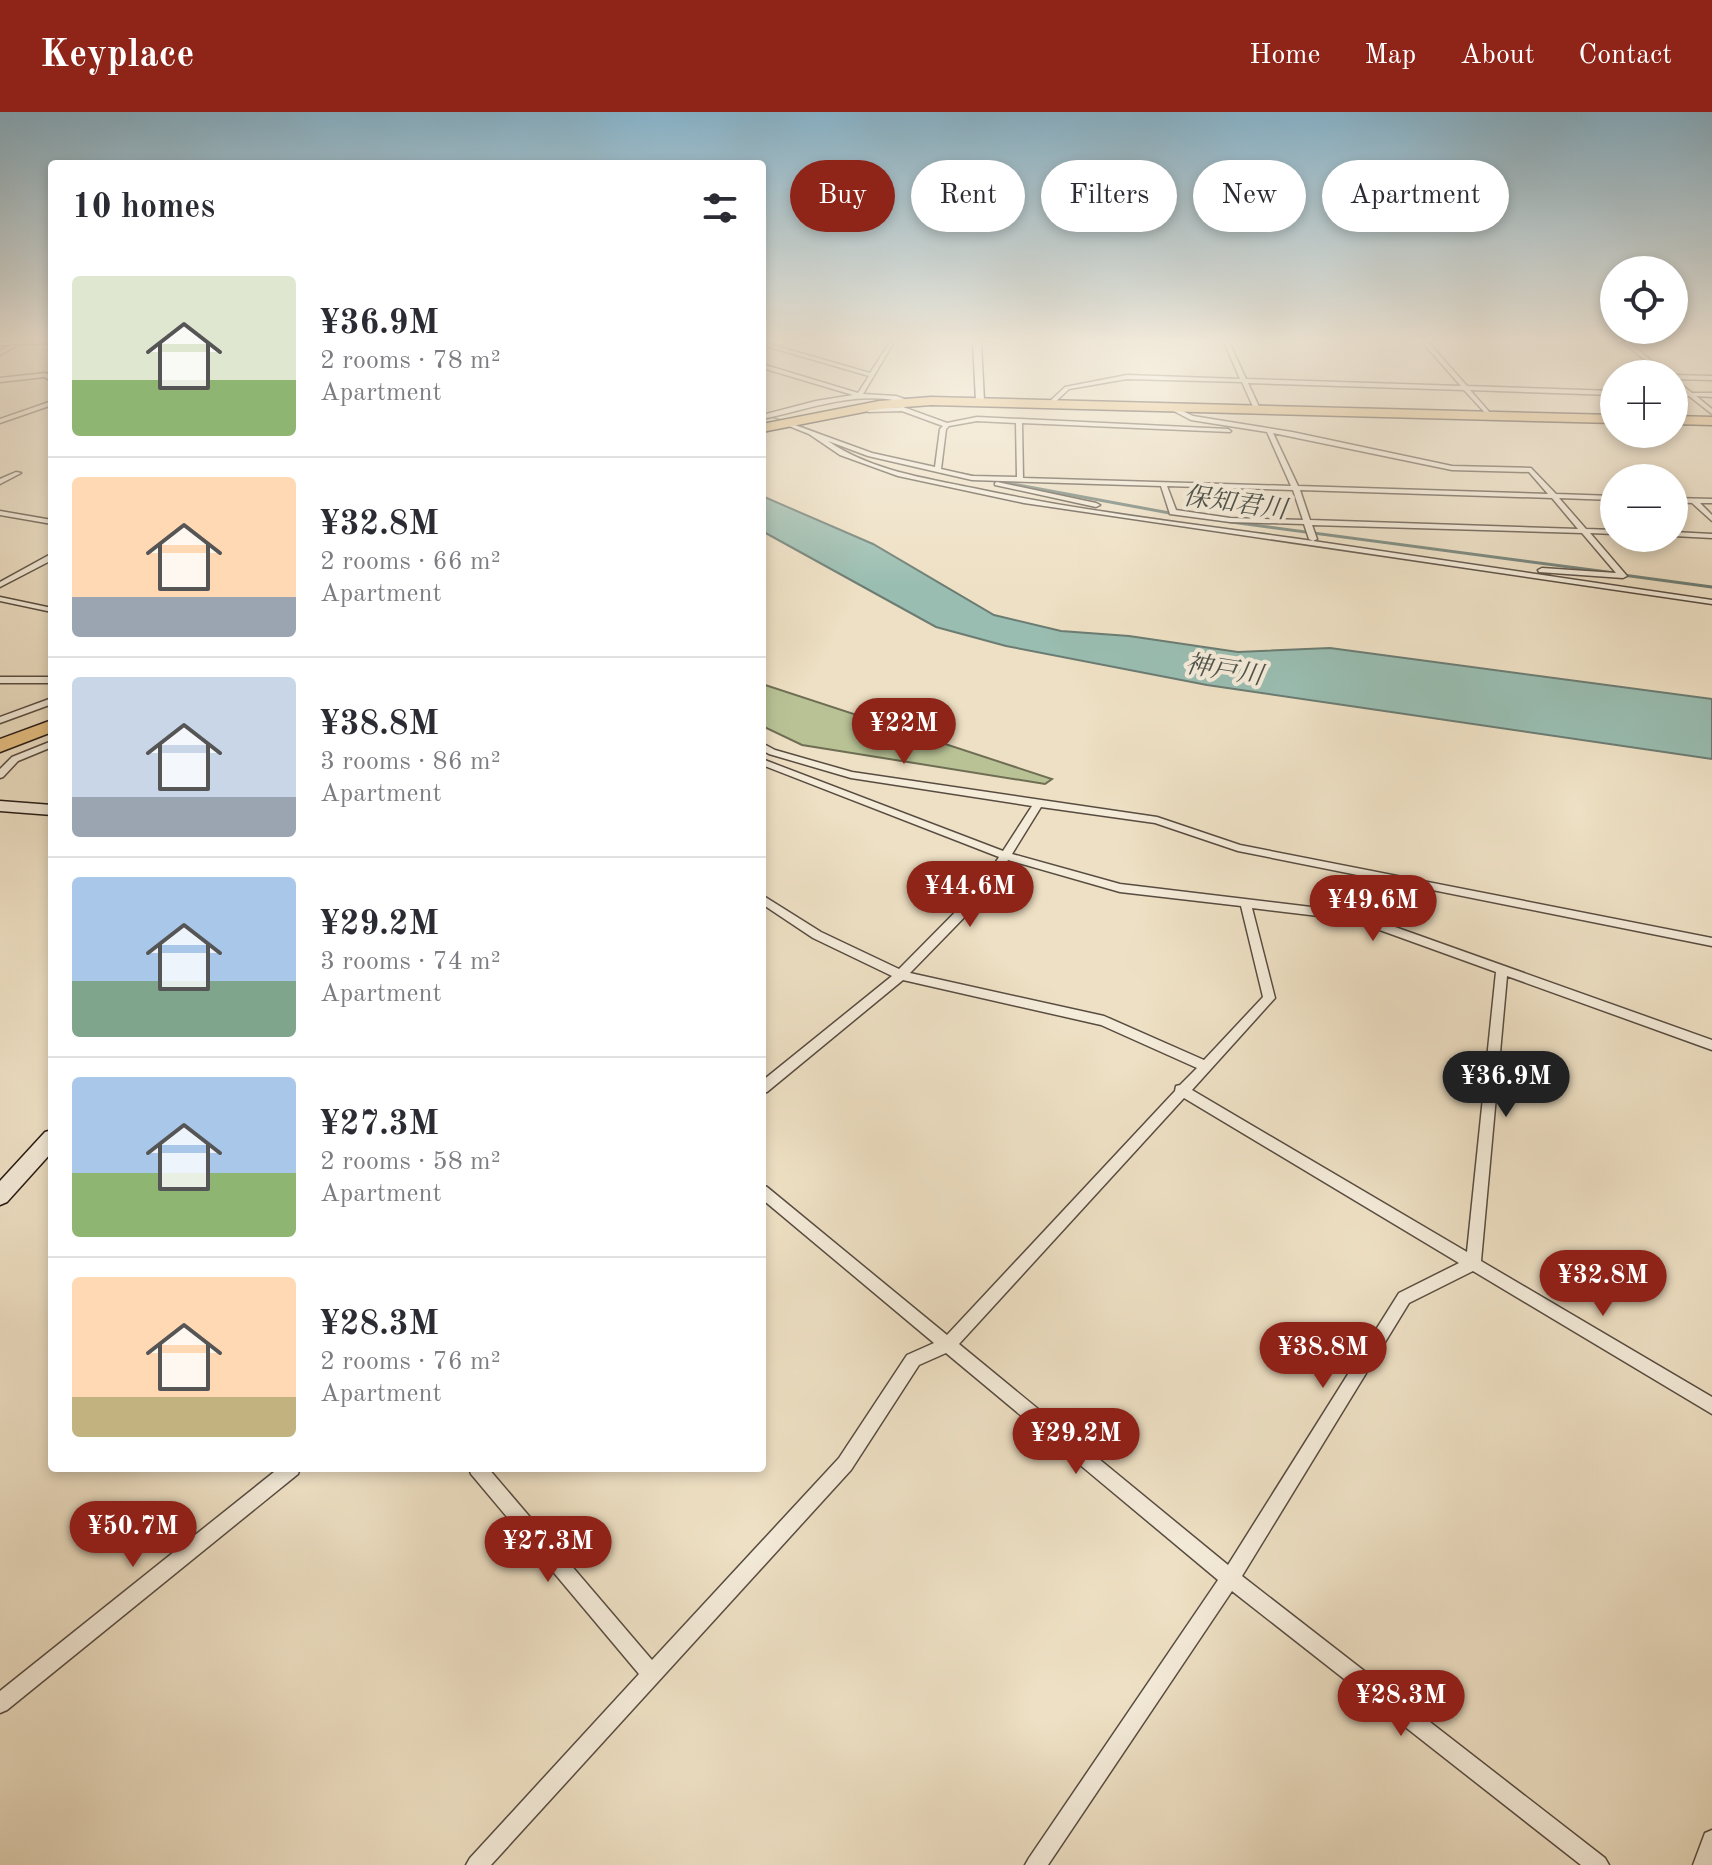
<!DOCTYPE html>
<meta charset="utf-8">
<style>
body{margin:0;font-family:"Old Standard TT","Noto Serif JP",serif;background:#f7f7f7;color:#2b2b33;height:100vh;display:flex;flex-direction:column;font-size:30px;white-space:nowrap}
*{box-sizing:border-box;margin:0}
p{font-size:26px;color:#7c7c81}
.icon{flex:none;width:44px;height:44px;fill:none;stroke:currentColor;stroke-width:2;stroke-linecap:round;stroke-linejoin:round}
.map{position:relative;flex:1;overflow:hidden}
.panel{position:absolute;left:48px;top:48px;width:718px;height:1312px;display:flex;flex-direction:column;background:#fff;border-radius:8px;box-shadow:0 4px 12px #0003}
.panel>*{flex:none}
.top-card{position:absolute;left:790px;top:48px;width:760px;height:72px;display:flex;gap:16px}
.fabs{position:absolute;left:1600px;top:144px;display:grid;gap:16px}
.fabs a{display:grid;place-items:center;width:88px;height:88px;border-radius:50%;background:#fff;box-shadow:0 4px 12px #0003;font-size:40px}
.price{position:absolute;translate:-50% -68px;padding:0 18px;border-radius:28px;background:#8f2418;color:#fff;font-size:26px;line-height:52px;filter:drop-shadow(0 2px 4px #0008)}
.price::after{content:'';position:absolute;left:50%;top:48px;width:24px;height:18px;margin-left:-12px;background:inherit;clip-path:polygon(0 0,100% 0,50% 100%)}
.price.selected{background:#222;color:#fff}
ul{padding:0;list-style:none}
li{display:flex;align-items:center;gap:24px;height:200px;padding:0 24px}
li+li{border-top:2px solid #e1e1e2}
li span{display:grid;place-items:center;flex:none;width:224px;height:160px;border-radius:8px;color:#555}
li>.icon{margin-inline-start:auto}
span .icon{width:96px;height:96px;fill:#fffc;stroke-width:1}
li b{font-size:34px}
h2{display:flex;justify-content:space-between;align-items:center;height:96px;padding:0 24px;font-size:34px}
.pill{padding:0 28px;border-radius:36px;background:#fff;box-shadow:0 4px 12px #0003;font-size:28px;line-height:72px}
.pill.selected{background:#8f2418;color:#fff}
header{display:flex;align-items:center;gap:48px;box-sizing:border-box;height:112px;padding:0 40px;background:#8f2418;color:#fff}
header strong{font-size:38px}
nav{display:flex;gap:44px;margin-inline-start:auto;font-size:28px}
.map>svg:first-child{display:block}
.green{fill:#b8c295;stroke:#6f6e55;stroke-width:2}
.water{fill:#99bdb1;stroke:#6b7c73;stroke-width:2}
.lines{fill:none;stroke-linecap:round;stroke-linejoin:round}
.stream-far1{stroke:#6b7c73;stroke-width:2}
.stream{stroke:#6b7c73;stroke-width:3}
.street-casing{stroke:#584c41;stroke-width:3}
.secondary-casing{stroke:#261a15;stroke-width:3}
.highway-casing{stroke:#261a15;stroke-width:3}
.street{fill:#f4ebd9;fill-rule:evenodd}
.secondary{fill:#f4ebd9;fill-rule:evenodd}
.highway{fill:#e7c082;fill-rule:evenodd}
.labels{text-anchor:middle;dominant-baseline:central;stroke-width:8;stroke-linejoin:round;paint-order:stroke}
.far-water-label{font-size:26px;font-style:italic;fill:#4e534c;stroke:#f4ebd9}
</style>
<header>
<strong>Keyplace</strong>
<nav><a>Home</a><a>Map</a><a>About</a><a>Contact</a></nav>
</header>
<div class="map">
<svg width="1712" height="1753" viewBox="0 0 1712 1753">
<rect width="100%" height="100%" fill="#eee0c4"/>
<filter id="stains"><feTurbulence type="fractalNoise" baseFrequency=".0025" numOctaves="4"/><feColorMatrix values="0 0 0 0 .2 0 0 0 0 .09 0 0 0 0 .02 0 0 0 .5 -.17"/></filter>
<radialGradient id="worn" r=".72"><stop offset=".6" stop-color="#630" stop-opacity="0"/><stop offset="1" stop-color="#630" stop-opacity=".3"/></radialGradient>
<!-- green -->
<polygon class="green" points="762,572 1052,667 1045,672 802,633 762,614"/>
<!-- water -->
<polygon class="water" points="762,384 873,432 994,503 1061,519 1129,524 1238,540 1330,536 1712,587 1712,647 1207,573 1006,534 936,515 762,419"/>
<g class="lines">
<!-- stream-far1 -->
<g class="stream-far1">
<polyline points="762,302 787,310"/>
<polyline points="795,312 831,326"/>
<polyline points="936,356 971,364"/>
</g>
<!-- stream -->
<g class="stream">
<polyline points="962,362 978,365"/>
<polyline points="991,368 1175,402"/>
<polyline points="1231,410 1615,461"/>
<polyline points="1623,463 1712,475"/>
</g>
<defs>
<g id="street">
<path d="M762,230L870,261L890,230H894L863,282L896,284L913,290L910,292C859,276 811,297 762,307V303L816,289L853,283L762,256V252L858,281L869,264L762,233Z"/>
<polygon points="1224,230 1229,230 1246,267 1461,274 1422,230 1428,230 1467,274 1614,279 1614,283 1470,278 1491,302 1489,305 1464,278 1248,271 1260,297 1257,299 1254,297 1242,270 1127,267 1069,277 1053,292 1048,291 1065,275 1127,263 1240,267"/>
<polygon points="1623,230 1628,230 1668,262 1662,262"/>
<polygon points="14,231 16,234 0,243 0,239"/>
<polygon points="46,261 52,265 52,270 45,265 0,270 0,266"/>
<polygon points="1674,263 1712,264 1712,268 1674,267"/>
<polygon points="1674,267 1692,281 1712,281 1712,285 1696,284 1712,297 1712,302 1689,284 1674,284 1674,280 1685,281 1674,272"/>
<polygon points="52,289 52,293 0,311 0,307"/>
<path d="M1170,293L1193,304L1292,320L1452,354L1531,356L1556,382L1614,384V388L1559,386L1586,417L1614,418V422L1590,421L1627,464L1623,466L1539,460L1538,458L1542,456L1616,461L1582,421L1312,413L1317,427L1313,429L1712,488V492L1024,391L898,364L840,343L809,322L789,314L792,312L872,341L935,355L940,317L943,314L902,299L868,300L866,297L903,295L947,311L977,305L1228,317L1231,319L1230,320L1022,311L1023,366L1291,374L1267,320L1191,308L1168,296ZM977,309L1016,311L1017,365L972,364L941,357L946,317L949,314ZM1273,321L1452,358L1529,360L1548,382L1298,374ZM828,329L868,344L972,368L1161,374L1170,402L1230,410L1304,412L1309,427L1313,429C1200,413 1085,400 973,376C924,366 870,358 828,329ZM1167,374L1293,378L1303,408L1230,406L1176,398ZM1300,378L1552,386L1578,417L1310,408Z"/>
<polygon points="16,360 21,361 0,372 0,367"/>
<polygon points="997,370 1096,391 1100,393 1096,395 995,373 995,371"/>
<polygon points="1674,386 1712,387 1712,391 1700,391 1712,403 1712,409 1692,391 1674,390"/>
<polygon points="0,399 52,408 52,412 0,403"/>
<polygon points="1674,420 1712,422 1712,426 1674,424"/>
<polygon points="49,443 52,443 52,448 0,475 0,470"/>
<polygon points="0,485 52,496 52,500 0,489"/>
<rect x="0" y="565" width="52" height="6"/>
<polygon points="52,586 52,592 0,611 0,605"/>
<polygon points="52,629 52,635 18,649 3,665 0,666 0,657 12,645"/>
<path d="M762,631L775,638L852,660L1157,705L1240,733L1712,826V834L1238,739L1155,711L1041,695L1012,742L1120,772L1353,800L1712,928V938L1507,864L1481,1149L1712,1285V1302L1473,1159L1409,1191L1242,1464L1605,1746L1609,1753H1581L1232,1479L1048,1753H1025L1029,1746L1218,1468L946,1241L919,1253L851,1358L491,1753H466L470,1746L639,1562L471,1362L469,1356H488L652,1548L839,1346L907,1243L934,1231L762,1087V1073L767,1075L947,1223L1175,979L1176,974L1180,973L1197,956L1101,913L903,868L767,980L762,981V969L892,864L813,826L762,792V783L821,820L899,857L979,776L999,745L762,653V647L1003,739L1032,694L851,666L769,642L762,638ZM1008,748L1120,780L1241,794L1263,885L1204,948L1104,904L910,861L987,782ZM1252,796L1352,808L1496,860L1467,1140L1192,978L1275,886ZM1184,986L1459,1151L1399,1181L1228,1453L959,1232Z"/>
<polygon points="279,1356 300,1356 298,1362 7,1598 0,1601 0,1579"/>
<polygon points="1712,1718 1712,1753 1693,1753 1705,1721"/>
</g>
<g id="secondary">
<polygon points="0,230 52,230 52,231 0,233"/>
<polygon points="973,230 981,230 984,289 980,292 976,289"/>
<polygon points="0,689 52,693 52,703 0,699"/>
<polygon points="52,1018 52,1040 7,1090 0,1093 0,1069 45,1020"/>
</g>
<g id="highway">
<polygon points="931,285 1614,303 1614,311 931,293 879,297 762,320 762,312 879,289"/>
<polygon points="1674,304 1712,305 1712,313 1674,312"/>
<polygon points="52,608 52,620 0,640 0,627"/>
</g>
</defs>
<!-- street casing -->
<use href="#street" class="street-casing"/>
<!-- secondary casing -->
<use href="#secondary" class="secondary-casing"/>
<!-- highway casing -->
<use href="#highway" class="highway-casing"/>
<!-- street -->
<use href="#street" class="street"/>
<!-- secondary -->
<use href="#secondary" class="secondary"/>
<!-- highway -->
<use href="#highway" class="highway"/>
</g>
<!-- sky -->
<linearGradient id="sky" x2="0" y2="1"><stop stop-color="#88b8d2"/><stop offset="0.48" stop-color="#f7f1e4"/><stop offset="1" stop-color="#f7f1e4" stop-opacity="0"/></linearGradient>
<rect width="1712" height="475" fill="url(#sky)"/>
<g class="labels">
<!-- far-water labels -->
<g class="far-water-label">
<text transform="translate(1235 392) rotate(8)">保知君川</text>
<text transform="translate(1224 559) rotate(9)">神戸川</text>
</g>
</g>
<rect width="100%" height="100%" filter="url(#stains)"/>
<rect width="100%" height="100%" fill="url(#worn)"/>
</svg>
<div class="fabs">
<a><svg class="icon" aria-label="locate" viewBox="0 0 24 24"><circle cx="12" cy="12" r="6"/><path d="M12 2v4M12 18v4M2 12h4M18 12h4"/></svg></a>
<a>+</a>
<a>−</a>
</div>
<b class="price" style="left:904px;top:654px">¥22M</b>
<b class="price" style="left:970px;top:817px">¥44.6M</b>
<b class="price" style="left:1373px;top:831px">¥49.6M</b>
<b class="price selected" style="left:1506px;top:1007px">¥36.9M</b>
<b class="price" style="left:1603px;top:1206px">¥32.8M</b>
<b class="price" style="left:1323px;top:1278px">¥38.8M</b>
<b class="price" style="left:1076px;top:1364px">¥29.2M</b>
<b class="price" style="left:133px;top:1457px">¥50.7M</b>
<b class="price" style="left:548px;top:1472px">¥27.3M</b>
<b class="price" style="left:1401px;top:1626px">¥28.3M</b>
<div class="top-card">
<a class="pill selected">Buy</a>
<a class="pill">Rent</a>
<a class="pill">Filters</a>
<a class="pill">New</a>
<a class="pill">Apartment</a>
</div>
<section class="panel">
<h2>10 homes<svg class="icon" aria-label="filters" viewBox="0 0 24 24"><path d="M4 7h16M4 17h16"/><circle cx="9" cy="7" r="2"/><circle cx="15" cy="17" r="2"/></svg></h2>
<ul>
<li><span style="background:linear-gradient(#dfe7d0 65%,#8fb573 0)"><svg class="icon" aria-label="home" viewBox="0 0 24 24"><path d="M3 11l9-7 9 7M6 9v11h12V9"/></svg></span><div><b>¥36.9M</b><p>2 rooms · 78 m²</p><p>Apartment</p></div></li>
<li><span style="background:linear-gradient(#ffd9b3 75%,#9aa5b1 0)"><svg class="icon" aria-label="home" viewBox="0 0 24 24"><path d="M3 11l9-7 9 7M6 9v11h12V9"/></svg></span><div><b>¥32.8M</b><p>2 rooms · 66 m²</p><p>Apartment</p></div></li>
<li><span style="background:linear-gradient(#c9d6e8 75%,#9aa5b1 0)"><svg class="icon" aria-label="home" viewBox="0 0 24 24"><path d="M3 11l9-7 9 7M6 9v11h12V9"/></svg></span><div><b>¥38.8M</b><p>3 rooms · 86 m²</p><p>Apartment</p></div></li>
<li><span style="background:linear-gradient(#a9c7e8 65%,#7fa58c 0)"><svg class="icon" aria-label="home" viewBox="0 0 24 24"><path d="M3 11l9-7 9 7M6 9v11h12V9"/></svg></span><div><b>¥29.2M</b><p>3 rooms · 74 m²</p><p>Apartment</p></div></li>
<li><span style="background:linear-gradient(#a9c7e8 60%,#8fb573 0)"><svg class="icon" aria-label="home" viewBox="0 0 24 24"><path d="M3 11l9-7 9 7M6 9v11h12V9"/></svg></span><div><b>¥27.3M</b><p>2 rooms · 58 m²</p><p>Apartment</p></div></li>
<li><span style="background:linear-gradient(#ffd9b3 75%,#c2b280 0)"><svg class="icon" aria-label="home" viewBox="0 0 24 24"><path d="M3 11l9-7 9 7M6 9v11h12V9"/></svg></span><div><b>¥28.3M</b><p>2 rooms · 76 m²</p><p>Apartment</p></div></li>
</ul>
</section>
</div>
